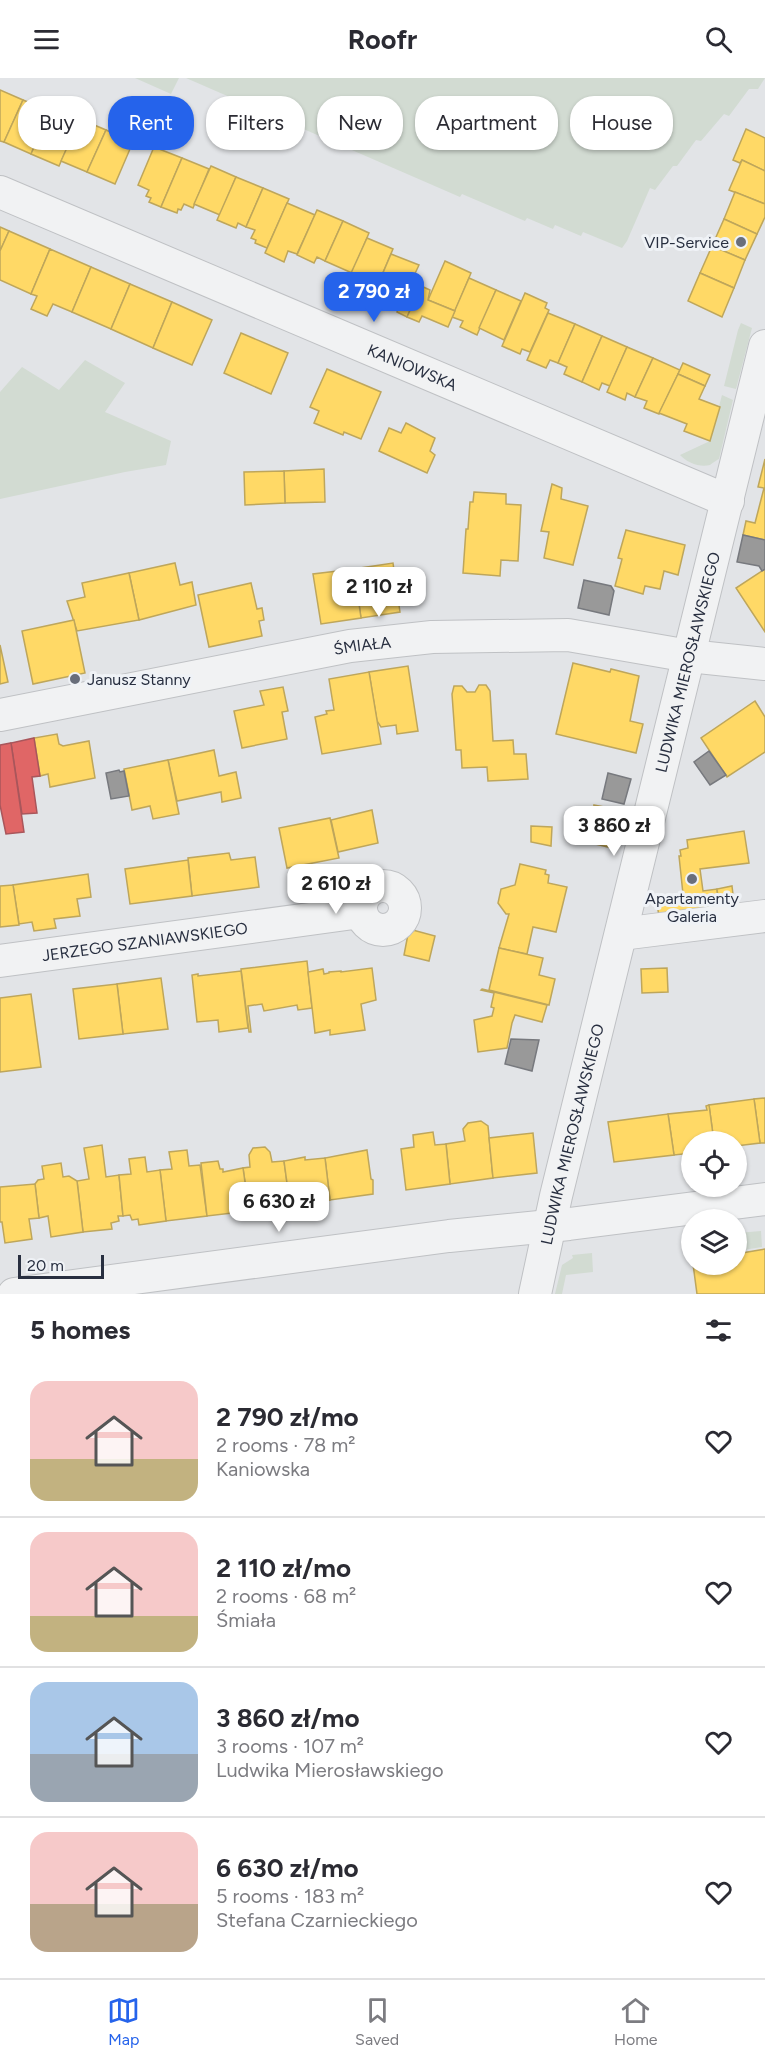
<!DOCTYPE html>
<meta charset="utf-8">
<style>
body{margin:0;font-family:Figtree,sans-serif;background:#f7f7f7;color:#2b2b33;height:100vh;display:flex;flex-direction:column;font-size:22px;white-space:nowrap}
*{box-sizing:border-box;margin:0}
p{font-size:20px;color:#7c7c81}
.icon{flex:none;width:33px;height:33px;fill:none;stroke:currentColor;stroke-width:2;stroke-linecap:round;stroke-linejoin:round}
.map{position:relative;height:1216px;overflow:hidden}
.panel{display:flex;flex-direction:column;background:#fff;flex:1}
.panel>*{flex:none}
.hud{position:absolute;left:18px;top:18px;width:729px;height:54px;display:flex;gap:12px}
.controls{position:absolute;left:681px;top:1053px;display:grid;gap:12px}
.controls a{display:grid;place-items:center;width:66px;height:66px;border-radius:50%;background:#fff;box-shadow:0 2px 4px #0004;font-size:30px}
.scale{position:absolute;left:18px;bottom:15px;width:86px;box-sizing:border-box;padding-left:6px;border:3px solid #282f40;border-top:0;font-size:16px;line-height:21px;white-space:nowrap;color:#282f40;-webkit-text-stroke:4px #eff2f6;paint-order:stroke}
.price{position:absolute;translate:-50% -51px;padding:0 14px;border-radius:12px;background:#fff;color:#222;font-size:20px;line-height:39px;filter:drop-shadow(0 2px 3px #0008)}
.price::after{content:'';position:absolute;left:50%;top:36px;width:18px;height:14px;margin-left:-9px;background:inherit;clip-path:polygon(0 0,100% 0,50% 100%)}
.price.on{background:#2563eb;color:#fff}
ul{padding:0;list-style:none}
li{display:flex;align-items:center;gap:18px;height:150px;padding:0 30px}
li+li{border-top:2px solid #e1e1e2}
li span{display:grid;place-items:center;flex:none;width:168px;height:120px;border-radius:18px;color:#555}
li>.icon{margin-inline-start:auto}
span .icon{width:72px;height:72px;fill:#fffc;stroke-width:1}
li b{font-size:26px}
h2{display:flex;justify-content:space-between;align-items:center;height:72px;padding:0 30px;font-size:26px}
.tag{padding:0 21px;border-radius:24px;background:#fff;box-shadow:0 2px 4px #0004;font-size:21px;line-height:54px}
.tag.on{background:#2563eb;color:#fff}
header{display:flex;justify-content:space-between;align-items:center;height:78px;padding:0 30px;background:#fff;font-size:27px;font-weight:700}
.tabs{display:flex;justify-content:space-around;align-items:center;height:84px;border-top:2px solid #e1e1e2;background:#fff;font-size:16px;color:#7c7c81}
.tabs a{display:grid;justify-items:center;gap:3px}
.tabs .on{color:#2563eb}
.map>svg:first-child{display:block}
.green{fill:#d2dbd2}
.homes{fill:#ffd966;stroke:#bea65b;stroke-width:1.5}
.shops{fill:#e06666;stroke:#a9565b;stroke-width:1.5}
.industry{fill:#999;stroke:#77797e;stroke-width:1.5}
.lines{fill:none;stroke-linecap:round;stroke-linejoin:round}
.minor-casing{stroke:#bfc1c4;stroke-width:34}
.minor{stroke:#f1f2f3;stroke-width:32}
.poi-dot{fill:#696e7a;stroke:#eff2f6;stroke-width:2}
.labels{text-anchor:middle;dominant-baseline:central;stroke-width:6;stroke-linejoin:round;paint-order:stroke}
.poi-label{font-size:16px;fill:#282f40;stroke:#eff2f6;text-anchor:end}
.street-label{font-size:16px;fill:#282f40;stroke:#eff2f6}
</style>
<header><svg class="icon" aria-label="menu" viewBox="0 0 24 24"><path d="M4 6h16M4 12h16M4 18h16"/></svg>Roofr<svg class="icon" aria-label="search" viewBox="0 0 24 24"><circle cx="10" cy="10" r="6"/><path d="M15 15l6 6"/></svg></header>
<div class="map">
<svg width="765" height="1216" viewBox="0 0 765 1216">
<rect width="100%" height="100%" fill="#e2e4e7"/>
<!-- green -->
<g class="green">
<polygon points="135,0 179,0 171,16"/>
<polygon points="186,0 765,0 758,11 749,11 729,38 724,36 701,63 696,62 677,88 673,88 655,112 650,110 627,163 622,170 583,154 581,158 555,147 553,151 527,140 525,143 462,116 460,119"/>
<polygon points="741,245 752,250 736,311 724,308 738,252"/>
<polygon points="85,282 125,305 105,334 171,363 166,387 125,394 0,421 0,314 22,289 59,312"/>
<path d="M722,317L733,322L719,381C718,381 710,387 710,387C700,390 686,384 680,377L710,363Z"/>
<polygon points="761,1153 762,1169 737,1173 737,1155"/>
<polygon points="592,1175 593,1194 566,1197 562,1216 555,1216 562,1187 573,1180 572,1177"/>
</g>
<!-- homes -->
<g class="homes">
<polygon points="0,12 23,22 4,64 0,63"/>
<polygon points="23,22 50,33 31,76 4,64"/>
<polygon points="50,33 78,45 59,88 31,76"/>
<polygon points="80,41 106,52 87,94 61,83"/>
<polygon points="746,51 765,60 765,93 742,82 740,85 733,82"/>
<polygon points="106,52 133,64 115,106 87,94"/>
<polygon points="154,69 182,80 161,129 149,124 151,120 146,118 149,112 138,107"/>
<polygon points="182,80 209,91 193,130 184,126 181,132 178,131 177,135 161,129"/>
<polygon points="742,82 765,93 765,126 729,112"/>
<polygon points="211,88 236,99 220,137 194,126"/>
<polygon points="236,99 263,110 246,149 238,145 236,150 217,142"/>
<polygon points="263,110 289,121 267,170 255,165 256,162 251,160 255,152 246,149"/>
<polygon points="735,114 765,126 765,139 757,156 724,141"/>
<polygon points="287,125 315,137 297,176 288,173 284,184 265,175"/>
<polygon points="317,132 343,143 325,183 317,179 314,185 297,177"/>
<polygon points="724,141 757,156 745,182 712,168"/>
<polygon points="343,143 369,155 352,195 325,183"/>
<polygon points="0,149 9,153 0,173"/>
<polygon points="9,153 50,171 31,216 0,202 0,173"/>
<polygon points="367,160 393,171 376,211 368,207 363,217 356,214 358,209 347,204"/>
<polygon points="712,168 745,182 734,210 700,195"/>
<polygon points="50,171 91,189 72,234 53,226 47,238 31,231 37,218 31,216"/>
<polygon points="391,176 419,187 412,202 422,206 407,239 397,234 399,227 374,216"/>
<polygon points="445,183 471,195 455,233 428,222"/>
<polygon points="91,189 130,206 111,251 72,234"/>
<polygon points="700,195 734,210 722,239 688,223"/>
<polygon points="469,200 496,212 477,257 460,249 463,243 452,239"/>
<polygon points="130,206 172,224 153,270 111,251"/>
<polygon points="421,208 430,212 428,222 455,233 448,249 422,238 419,244 407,239"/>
<polygon points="496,212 521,223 504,262 479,250"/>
<polygon points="525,215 547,225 545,230 549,232 530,274 522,271 520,276 502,268"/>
<polygon points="172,224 212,242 192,287 153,270"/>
<polygon points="548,235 575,246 558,285 550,282 546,290 527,282"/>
<polygon points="575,246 602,258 582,304 564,296 567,289 558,285"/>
<polygon points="241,255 288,275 271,316 224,295"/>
<polygon points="602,258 627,269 610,308 602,305 599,312 582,304"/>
<polygon points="627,269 653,280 635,319 627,315 625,322 607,314"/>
<polygon points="653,280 680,292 659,336 644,330 647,323 635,319"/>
<polygon points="683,285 710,297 705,308 678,296"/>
<polygon points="327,291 381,314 361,361 344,354 343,357 314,345 319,333 310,329"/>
<polygon points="678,296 705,308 699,321 720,329 710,363 684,353 687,346 659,335"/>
<polygon points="406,345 435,360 430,373 435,377 427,395 379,373 389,350 401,355"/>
<polygon points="765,381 765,462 743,457 746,443 755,445 764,410 758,409"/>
<polygon points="324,391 325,424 285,425 284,393"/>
<polygon points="284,393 285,425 245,427 244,394"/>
<polygon points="552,406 562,410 561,421 588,428 573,487 544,480 549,454 541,453"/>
<polygon points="474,414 506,416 506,426 521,427 518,483 501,482 500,498 463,495 466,451 468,451 470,424 473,424"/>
<polygon points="626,452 685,467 678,497 664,493 660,511 645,508 643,516 615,508 622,481 618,480"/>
<polygon points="175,485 180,507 192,504 196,527 139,542 129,495"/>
<polygon points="393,485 400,534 361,540 354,491"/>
<polygon points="354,491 361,540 321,546 313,496"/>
<polygon points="765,491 765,554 736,510"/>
<polygon points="129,495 139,542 77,553 67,523 85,519 82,505"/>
<polygon points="251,505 257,531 262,530 264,542 259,543 262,558 209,569 198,517"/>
<polygon points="74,542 85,595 33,606 22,553"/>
<polygon points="0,567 8,604 0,606"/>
<polygon points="573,585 610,594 611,591 639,598 630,643 643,646 636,675 556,656"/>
<polygon points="408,588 418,653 397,656 396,647 381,649 377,643 369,594"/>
<polygon points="369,594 381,666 322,676 315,639 327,636 326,633 334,632 329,601"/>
<polygon points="479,607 486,607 490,613 493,663 513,662 514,676 526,676 528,701 488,703 487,689 462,690 461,672 456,672 452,616 454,608 462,608 467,614 475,614"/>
<polygon points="283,609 288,633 282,634 287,661 242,670 234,633 264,627 260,613"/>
<polygon points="755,623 765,639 765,674 727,699 701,660"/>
<polygon points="57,656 59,666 63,668 89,663 95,700 50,709 48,696 40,698 34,660"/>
<polygon points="214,672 219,698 236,694 241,720 222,724 221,714 177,723 168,682"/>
<polygon points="168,682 179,736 153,741 150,728 132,732 124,691"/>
<polygon points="594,727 620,732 618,745 592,741"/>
<polygon points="372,732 378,765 338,774 331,742"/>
<polygon points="330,740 339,780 287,790 279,750"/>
<polygon points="596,744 617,750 612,770 591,765"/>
<polygon points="531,748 552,749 551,768 531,764"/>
<polygon points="744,753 749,785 700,791 703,813 717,811 720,835 660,845 656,819 683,816 679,778 681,778 680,772 688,770 687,762"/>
<polygon points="229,775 231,782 255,779 259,809 192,818 188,780"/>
<polygon points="188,782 192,818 130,826 125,791"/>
<polygon points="520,786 546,792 545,796 549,797 548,805 567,809 556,854 533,849 527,876 499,870 509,836 506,836 498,825 501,811 515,807"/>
<polygon points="88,796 91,819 77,821 80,838 54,841 56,850 34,853 32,844 19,846 13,807"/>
<polygon points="13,807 19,847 0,849 0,808"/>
<polygon points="732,808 735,833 720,835 717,811"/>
<polygon points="409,851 435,858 429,883 404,877"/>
<polygon points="499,870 543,880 539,897 555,901 549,927 489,912"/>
<polygon points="307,883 312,930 298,932 297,927 264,933 262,926 248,928 251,954 249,954 241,891"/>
<polygon points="372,890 376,922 361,926 365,952 330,957 330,952 315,955 308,894 323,891 324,896 329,895 329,894 341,893 341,894"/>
<polygon points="667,890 668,914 642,915 641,891"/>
<polygon points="241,893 248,950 219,954 218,942 197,944 192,897 198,896 198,898"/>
<polygon points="161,900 168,951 123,956 117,906"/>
<polygon points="117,906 123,956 79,961 73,911"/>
<polygon points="482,911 547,927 542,944 515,937 512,945 507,970 478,974 474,942 492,938 494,930 491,929 494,915 481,912"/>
<polygon points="31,916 41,989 0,994 0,920"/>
<polygon points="765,1020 765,1065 760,1065 754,1021"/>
<polygon points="754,1021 760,1065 736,1068 736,1064 714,1064 709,1027"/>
<polygon points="709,1027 714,1064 692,1064 692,1075 674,1077 668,1036 707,1032 706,1028"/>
<polygon points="668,1036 674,1077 614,1084 608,1044"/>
<polygon points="481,1043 488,1048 493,1100 450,1106 446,1066 465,1063 463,1051 468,1045"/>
<polygon points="433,1054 435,1067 446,1066 450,1106 406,1112 401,1071 414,1069 413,1057"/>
<polygon points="533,1055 537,1095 493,1100 489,1060"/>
<polygon points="102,1067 106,1099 119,1097 123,1138 118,1138 119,1143 111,1145 112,1151 83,1154 77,1103 89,1101 84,1070"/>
<polygon points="265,1069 270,1074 272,1084 284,1083 290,1127 249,1132 243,1090 250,1089 249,1077 253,1070"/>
<polygon points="187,1072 189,1088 200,1087 207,1138 166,1143 160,1092 172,1091 169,1074"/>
<polygon points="367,1072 371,1101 373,1102 373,1116 330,1122 325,1080"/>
<polygon points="145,1079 147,1094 160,1092 166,1143 139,1147 138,1141 132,1142 130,1137 123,1138 119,1097 131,1096 129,1081"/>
<polygon points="305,1079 305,1082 325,1080 330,1122 290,1127 284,1083"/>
<polygon points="218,1083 220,1091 223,1091 223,1094 243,1090 249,1133 207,1138 201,1085"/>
<polygon points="61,1085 63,1099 69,1098 77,1103 83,1154 51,1159 48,1138 39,1140 35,1106 38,1102 44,1101 42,1088"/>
<polygon points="35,1106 39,1140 29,1141 32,1161 5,1165 2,1144 0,1144 0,1109"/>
<polygon points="765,1171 765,1216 697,1216 693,1186 736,1186 736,1176"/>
</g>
<!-- shops -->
<g class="shops">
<polygon points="34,660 40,698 32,699 37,735 22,736 11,665"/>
<polygon points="11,665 24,754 6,756 0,727 0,667"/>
</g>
<!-- industry -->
<g class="industry">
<polygon points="743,457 765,462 765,491 762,493 759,488 737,484"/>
<polygon points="584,502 611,508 614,513 609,537 578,530"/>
<polygon points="709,673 726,697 710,707 694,684"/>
<polygon points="119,692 120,694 124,693 129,718 111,721 106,695"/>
<polygon points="608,695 631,701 624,726 602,721"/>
<polygon points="511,961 539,962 532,993 505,986"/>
</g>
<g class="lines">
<defs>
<g id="minor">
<path id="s1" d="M0,114L728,423"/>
<path id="s2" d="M0,637L350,568L432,559L568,557L689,578L765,586"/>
<circle cx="383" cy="830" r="22"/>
<polyline points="621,856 765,838"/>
<path id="s3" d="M0,883L361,834"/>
<polyline points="14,1216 449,1158 569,1146 765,1121"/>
<path id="s4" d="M535,1216L556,1118L765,268"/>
</g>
</defs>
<!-- minor casing -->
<use href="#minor" class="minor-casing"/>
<!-- minor -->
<use href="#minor" class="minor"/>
</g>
<!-- markers -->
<g class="poi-dot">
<circle cx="741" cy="164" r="6"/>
<circle cx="75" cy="601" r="6"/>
<circle cx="692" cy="801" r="6"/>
</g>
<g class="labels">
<!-- poi labels -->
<g class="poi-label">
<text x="729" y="164">VIP-Service</text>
<text x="87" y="601" text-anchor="start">Janusz Stanny</text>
<text x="692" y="820" text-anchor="middle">Apartamenty<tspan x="692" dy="18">Galeria</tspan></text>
</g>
<!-- street labels -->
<g class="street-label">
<text stroke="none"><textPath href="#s1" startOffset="448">KANIOWSKA</textPath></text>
<text stroke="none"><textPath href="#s2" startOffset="369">ŚMIAŁA</textPath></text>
<text stroke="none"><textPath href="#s4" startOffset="650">LUDWIKA MIEROSŁAWSKIEGO</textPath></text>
<text stroke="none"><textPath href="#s3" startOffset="146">JERZEGO SZANIAWSKIEGO</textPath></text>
<text stroke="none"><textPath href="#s4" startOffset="164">LUDWIKA MIEROSŁAWSKIEGO</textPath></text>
</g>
</g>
</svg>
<div class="controls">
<a><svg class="icon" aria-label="locate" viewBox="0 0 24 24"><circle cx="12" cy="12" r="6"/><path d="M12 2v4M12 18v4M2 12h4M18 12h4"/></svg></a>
<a><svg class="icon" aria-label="layers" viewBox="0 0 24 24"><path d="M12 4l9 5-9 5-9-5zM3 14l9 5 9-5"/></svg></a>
</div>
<div class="scale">20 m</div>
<b class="price on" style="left:374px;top:245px">2 790 zł</b>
<b class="price" style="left:379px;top:540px">2 110 zł</b>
<b class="price" style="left:614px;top:779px">3 860 zł</b>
<b class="price" style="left:336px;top:837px">2 610 zł</b>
<b class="price" style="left:279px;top:1155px">6 630 zł</b>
<div class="hud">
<a class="tag">Buy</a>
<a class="tag on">Rent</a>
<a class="tag">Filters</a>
<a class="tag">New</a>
<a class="tag">Apartment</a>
<a class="tag">House</a>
</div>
</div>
<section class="panel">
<h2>5 homes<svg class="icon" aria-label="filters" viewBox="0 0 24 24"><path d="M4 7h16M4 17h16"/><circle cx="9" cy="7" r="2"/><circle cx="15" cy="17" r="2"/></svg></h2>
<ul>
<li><span style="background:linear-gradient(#f6c9c9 65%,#c2b280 0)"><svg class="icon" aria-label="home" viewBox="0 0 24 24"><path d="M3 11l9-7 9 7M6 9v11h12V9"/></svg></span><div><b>2 790 zł/mo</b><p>2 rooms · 78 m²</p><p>Kaniowska</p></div><svg class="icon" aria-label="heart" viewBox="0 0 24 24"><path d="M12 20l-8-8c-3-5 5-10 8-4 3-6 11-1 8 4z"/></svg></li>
<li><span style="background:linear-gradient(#f6c9c9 70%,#c2b280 0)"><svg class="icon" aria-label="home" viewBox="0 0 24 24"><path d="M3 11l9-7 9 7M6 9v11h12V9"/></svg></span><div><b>2 110 zł/mo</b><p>2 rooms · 68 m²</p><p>Śmiała</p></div><svg class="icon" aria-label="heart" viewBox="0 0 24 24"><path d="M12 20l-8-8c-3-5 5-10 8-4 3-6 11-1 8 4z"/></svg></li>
<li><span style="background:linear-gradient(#a9c7e8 60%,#9aa5b1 0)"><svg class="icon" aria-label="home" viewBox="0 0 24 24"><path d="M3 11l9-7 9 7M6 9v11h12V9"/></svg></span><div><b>3 860 zł/mo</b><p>3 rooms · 107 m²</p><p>Ludwika Mierosławskiego</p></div><svg class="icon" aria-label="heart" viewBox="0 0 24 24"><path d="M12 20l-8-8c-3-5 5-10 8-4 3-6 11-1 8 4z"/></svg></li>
<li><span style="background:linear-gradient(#f6c9c9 60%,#b9a48a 0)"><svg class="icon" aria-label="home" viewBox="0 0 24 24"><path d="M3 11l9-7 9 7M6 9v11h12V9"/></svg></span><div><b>6 630 zł/mo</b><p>5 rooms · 183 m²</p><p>Stefana Czarnieckiego</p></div><svg class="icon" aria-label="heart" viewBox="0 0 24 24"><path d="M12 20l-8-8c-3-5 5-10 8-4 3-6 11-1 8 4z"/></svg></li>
</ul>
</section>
<nav class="tabs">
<a class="on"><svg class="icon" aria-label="map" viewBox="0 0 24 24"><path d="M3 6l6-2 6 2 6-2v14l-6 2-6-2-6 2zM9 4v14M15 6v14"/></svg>Map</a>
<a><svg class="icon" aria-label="saved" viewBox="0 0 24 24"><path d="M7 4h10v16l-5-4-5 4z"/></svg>Saved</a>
<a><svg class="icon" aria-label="home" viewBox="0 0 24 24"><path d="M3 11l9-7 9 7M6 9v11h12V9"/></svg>Home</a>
</nav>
